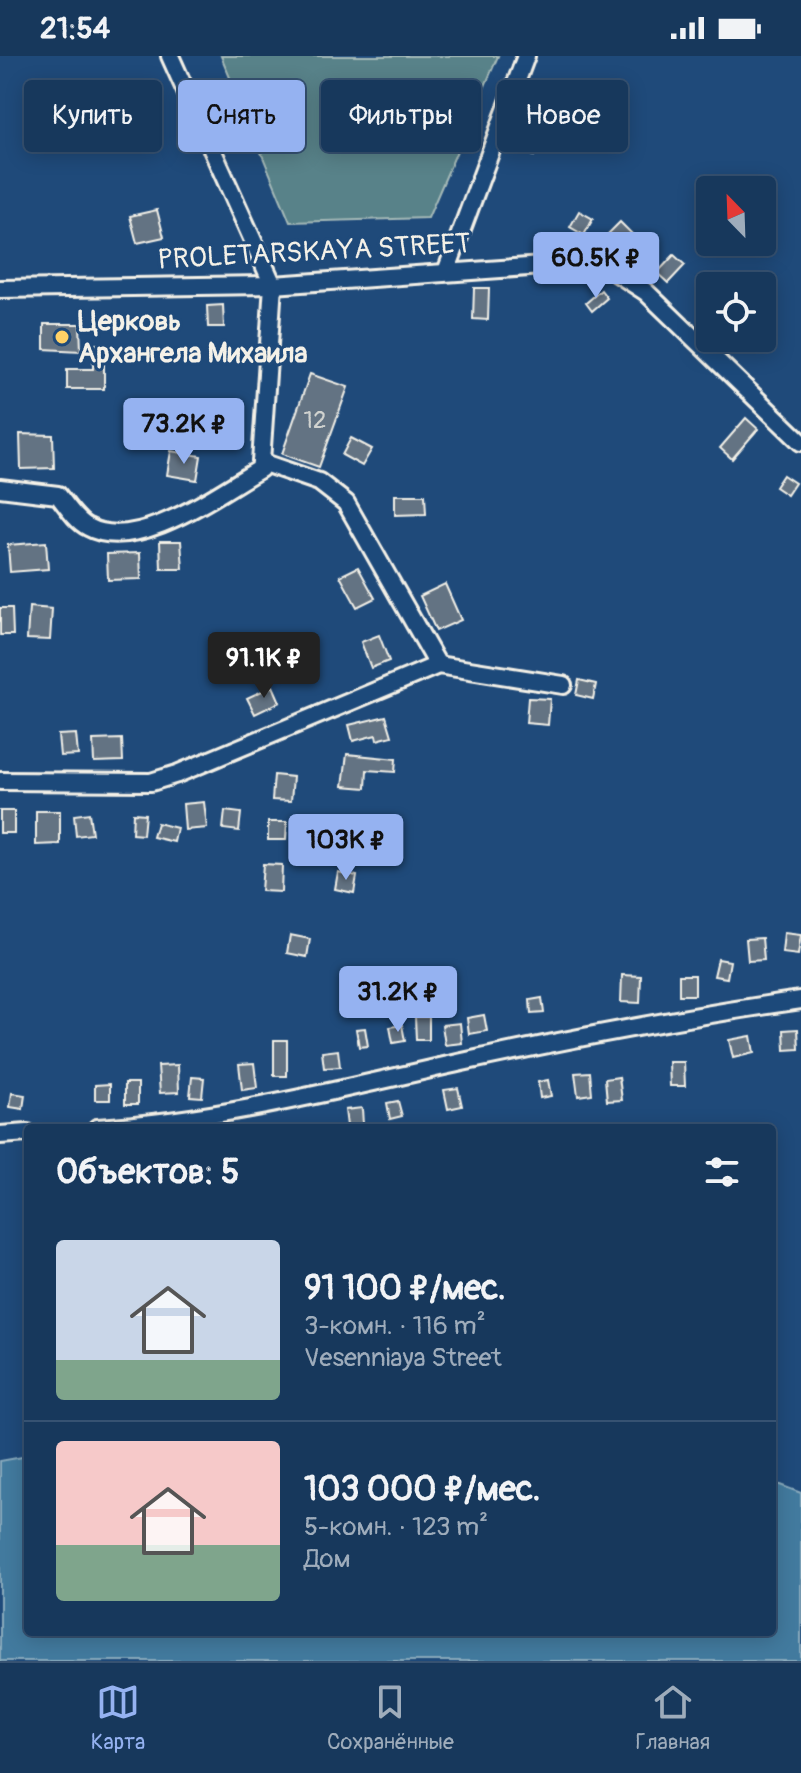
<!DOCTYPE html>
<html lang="ru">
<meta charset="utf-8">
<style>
body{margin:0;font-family:Pangolin,sans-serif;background:#244365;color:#f1f3f6;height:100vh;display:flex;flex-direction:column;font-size:30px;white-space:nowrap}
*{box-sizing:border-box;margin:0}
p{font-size:26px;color:#9eacbb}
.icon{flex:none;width:44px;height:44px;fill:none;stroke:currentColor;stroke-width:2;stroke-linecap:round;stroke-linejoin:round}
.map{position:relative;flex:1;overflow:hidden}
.details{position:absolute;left:24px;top:1068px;width:752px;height:512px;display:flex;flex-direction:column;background:#17385c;border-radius:8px;box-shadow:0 4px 20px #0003,0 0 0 2px #365272}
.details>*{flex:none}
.guide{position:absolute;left:24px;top:24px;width:754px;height:72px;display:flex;gap:16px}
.needle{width:52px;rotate:337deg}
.buttons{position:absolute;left:696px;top:120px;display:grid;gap:16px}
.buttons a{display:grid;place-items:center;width:80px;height:80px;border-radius:8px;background:#17385c;box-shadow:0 4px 20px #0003,0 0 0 2px #365272;font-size:40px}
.price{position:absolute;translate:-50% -68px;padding:0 18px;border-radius:8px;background:#95b2f1;color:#111;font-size:26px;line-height:52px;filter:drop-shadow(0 2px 4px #0008)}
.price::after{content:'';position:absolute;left:50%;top:48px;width:24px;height:18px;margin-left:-12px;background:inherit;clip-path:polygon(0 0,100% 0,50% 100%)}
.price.current{background:#222;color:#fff}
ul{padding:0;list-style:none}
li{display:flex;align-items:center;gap:24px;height:200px;padding:0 32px}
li+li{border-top:2px solid #365272}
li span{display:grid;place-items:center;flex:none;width:224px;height:160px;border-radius:8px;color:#555}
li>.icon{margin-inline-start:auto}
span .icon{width:96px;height:96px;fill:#fffc;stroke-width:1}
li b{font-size:34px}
h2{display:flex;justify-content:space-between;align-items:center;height:96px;padding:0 32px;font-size:34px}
.pill{padding:0 28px;border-radius:8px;background:#17385c;box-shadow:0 4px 20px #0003,0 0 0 2px #365272;font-size:28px;line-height:72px}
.pill.current{background:#95b2f1;color:#111}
.status{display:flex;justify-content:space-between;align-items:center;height:56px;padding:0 40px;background:#17385c;direction:ltr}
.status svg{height:22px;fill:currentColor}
.dock{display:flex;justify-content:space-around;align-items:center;height:112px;border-top:2px solid #365272;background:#17385c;font-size:22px;color:#9eacbb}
.dock a{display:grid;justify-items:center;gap:4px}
.dock .current{color:#95b2f1}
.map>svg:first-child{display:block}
.green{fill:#598289;stroke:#a6bab8;stroke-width:2}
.water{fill:#427a9e;stroke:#89aabc;stroke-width:2}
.building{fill:#637383;stroke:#f4f1e8;stroke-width:2}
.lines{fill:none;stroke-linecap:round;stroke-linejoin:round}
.minor-casing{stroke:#f4f1e8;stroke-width:22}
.minor{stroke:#1f4a7a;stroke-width:16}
.poi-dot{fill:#ffd166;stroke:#1f4a7a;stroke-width:3}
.labels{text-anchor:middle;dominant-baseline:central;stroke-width:6;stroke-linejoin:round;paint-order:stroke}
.number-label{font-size:24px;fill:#d0d2cf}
.street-label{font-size:28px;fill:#f4f1e8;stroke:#1f4a7a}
.poi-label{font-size:28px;font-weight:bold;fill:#f4f1e8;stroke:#1f4a7a;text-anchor:start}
</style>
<div class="status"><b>21:54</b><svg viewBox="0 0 49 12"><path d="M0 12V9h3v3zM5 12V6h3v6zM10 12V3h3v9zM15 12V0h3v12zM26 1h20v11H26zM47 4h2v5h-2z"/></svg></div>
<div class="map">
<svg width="801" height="1605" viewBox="0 0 801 1605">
<rect width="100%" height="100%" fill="#1f4a7a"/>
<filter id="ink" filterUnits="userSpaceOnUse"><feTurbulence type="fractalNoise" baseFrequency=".0125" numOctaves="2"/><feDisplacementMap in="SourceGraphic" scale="16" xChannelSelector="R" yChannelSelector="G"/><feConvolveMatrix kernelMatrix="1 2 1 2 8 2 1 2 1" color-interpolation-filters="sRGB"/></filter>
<g filter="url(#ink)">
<!-- green -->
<polygon class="green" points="221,0 498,0 428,162 290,166"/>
<!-- water -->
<polygon class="water" points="28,1400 28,1576 772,1576 772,1426 801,1437 801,1605 0,1605 0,1405"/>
<!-- building -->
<g class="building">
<polygon points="520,66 544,74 534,100 511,92"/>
<polygon points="157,154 164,181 137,187 130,160"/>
<polygon points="579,155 593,163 584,179 570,171"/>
<polygon points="620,166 633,179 620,192 607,179"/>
<polygon points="674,199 685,209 668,227 657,217"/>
<polygon points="474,232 489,232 488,264 473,263"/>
<polygon points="601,234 607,242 592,255 586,247"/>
<polygon points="223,249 224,271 208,271 207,250"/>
<polygon points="44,268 80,268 81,295 44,293"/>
<polygon points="93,288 104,288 104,333 67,333 67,313 93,313"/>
<polygon points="310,318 348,331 319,411 282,398"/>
<polygon points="746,362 758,373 732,403 720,392"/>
<polygon points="20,378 53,379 54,412 21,413"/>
<polygon points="351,382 372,393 362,410 342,399"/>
<polygon points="171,395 201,400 197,424 167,419"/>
<polygon points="783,419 795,427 787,439 775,431"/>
<polygon points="395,439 425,439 426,458 395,459"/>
<polygon points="160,485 181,485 183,513 161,513"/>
<polygon points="46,486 48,513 10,516 8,489"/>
<polygon points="140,497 141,523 108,524 107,498"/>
<polygon points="358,511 375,542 357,551 340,520"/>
<polygon points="445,528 461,564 436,575 420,540"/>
<polygon points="29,551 52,553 50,584 27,583"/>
<polygon points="0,552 12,552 13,579 0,579"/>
<polygon points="379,579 389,605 371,612 361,586"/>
<polygon points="579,624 596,628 593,643 576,639"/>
<polygon points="273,630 280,646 255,658 247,642"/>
<polygon points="528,642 550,643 548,669 526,667"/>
<polygon points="386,660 392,680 377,684 376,679 353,685 349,669"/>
<polygon points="76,678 78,699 60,700 58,679"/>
<polygon points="122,683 123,705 94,706 93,684"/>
<polygon points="347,698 396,703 395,716 367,714 366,732 343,730"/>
<polygon points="274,719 293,721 291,745 272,744"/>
<polygon points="204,746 207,772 185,774 183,748"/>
<rect x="0" y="755" width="14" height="22"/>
<polygon points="36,755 60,755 60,788 36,789"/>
<polygon points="225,755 241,757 239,775 223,773"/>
<polygon points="89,757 92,778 76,780 74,759"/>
<polygon points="133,757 145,758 143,779 132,778"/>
<polygon points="268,766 287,766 286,784 268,784"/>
<polygon points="335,766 354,767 352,792 333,790"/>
<polygon points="157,767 177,772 174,786 153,781"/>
<polygon points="263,808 282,809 281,836 261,835"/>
<polygon points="338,816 357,820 354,837 335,833"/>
<polygon points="784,877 801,879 798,899 782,897"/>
<polygon points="290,879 310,883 307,901 287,897"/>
<polygon points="762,882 764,904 748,905 746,883"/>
<polygon points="718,903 730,905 727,922 714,920"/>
<polygon points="622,919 641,920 640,947 621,946"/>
<rect x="679" y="919" width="16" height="20"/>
<polygon points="542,942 544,957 531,958 530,944"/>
<polygon points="484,959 487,975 469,978 467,962"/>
<polygon points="415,961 429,961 429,984 416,984"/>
<polygon points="460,967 462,987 445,989 442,969"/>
<polygon points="402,969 405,985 393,987 390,971"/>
<polygon points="365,972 368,990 359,991 356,973"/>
<polygon points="798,973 799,993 785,994 784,974"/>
<polygon points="751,980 754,997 733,1002 729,984"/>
<rect x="274" y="984" width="13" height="36"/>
<polygon points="338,994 340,1011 324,1012 322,996"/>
<polygon points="669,1006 684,1006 685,1030 670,1030"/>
<polygon points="254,1007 257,1032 242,1034 239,1008"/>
<polygon points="178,1009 179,1036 160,1037 158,1010"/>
<polygon points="590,1016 592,1038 578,1040 575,1017"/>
<polygon points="192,1021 204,1022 202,1041 190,1040"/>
<polygon points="619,1021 622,1044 607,1045 605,1023"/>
<polygon points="548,1024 551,1040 540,1042 538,1026"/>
<rect x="125" y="1027" width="13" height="21"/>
<polygon points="110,1028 110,1044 95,1044 95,1029"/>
<polygon points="458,1032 462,1050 448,1053 444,1034"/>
<polygon points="12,1037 25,1039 23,1053 10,1051"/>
<polygon points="398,1045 402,1060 390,1063 387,1047"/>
<polygon points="362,1052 363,1069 347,1070 345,1054"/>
</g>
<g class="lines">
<defs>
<g id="minor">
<polyline points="170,0 273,229 261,406 319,426 346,447 438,609"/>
<polyline points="446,216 526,0"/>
<polyline points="0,233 273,229 600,206 646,236 801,386"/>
<path d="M0,432L58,439C66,449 77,466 88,471C137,498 218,437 260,413L261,406"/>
<polyline points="0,725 151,726 177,718 438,609 563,629"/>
<path d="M97,1072C223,1064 344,1032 467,1005C578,981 689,960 801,944"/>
<polyline points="0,1079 28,1077"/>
</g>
</defs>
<!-- minor casing -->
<use href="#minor" class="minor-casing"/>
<!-- minor -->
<use href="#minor" class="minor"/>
</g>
</g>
<!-- markers -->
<circle class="poi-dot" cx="62" cy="281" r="8"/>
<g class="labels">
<!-- number labels -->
<g class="number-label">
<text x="315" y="364">12</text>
</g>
<!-- street labels -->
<g class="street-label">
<text transform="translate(314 196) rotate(-3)">PROLETARSKAYA STREET</text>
</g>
<!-- poi labels -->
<g class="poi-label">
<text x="78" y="265">Церковь<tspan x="78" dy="32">Архангела Михаила</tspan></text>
</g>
</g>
</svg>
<div class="buttons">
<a><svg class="needle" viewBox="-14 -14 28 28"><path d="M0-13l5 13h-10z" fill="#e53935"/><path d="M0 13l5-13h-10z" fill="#9eacbb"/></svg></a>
<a><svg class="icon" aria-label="locate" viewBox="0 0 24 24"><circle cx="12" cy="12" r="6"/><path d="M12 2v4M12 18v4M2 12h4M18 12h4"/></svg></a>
</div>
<b class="price" style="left:596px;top:244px">60.5K ₽</b>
<b class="price" style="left:184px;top:410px">73.2K ₽</b>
<b class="price current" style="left:264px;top:644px">91.1K ₽</b>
<b class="price" style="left:346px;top:826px">103K ₽</b>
<b class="price" style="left:398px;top:978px">31.2K ₽</b>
<div class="guide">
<a class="pill">Купить</a>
<a class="pill current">Снять</a>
<a class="pill">Фильтры</a>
<a class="pill">Новое</a>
</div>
<section class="details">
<h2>Объектов: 5<svg class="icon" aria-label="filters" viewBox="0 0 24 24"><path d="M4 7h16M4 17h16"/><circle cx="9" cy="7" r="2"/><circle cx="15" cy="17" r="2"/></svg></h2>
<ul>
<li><span style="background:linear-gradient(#c9d6e8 75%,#7fa58c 0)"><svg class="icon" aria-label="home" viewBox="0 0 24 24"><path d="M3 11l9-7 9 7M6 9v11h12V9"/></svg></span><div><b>91 100 ₽/мес.</b><p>3-комн. · 116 m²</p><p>Vesenniaya Street</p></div></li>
<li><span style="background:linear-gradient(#f6c9c9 65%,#7fa58c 0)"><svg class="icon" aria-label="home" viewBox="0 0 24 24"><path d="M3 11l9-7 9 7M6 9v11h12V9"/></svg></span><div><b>103 000 ₽/мес.</b><p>5-комн. · 123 m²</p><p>Дом</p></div></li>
</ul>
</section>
</div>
<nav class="dock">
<a class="current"><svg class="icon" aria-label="map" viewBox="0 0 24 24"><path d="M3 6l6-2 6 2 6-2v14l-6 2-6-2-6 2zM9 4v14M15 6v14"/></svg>Карта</a>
<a><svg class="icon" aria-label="saved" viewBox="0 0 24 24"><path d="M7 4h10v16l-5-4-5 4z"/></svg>Сохранённые</a>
<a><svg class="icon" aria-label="home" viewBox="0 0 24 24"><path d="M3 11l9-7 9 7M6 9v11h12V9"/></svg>Главная</a>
</nav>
